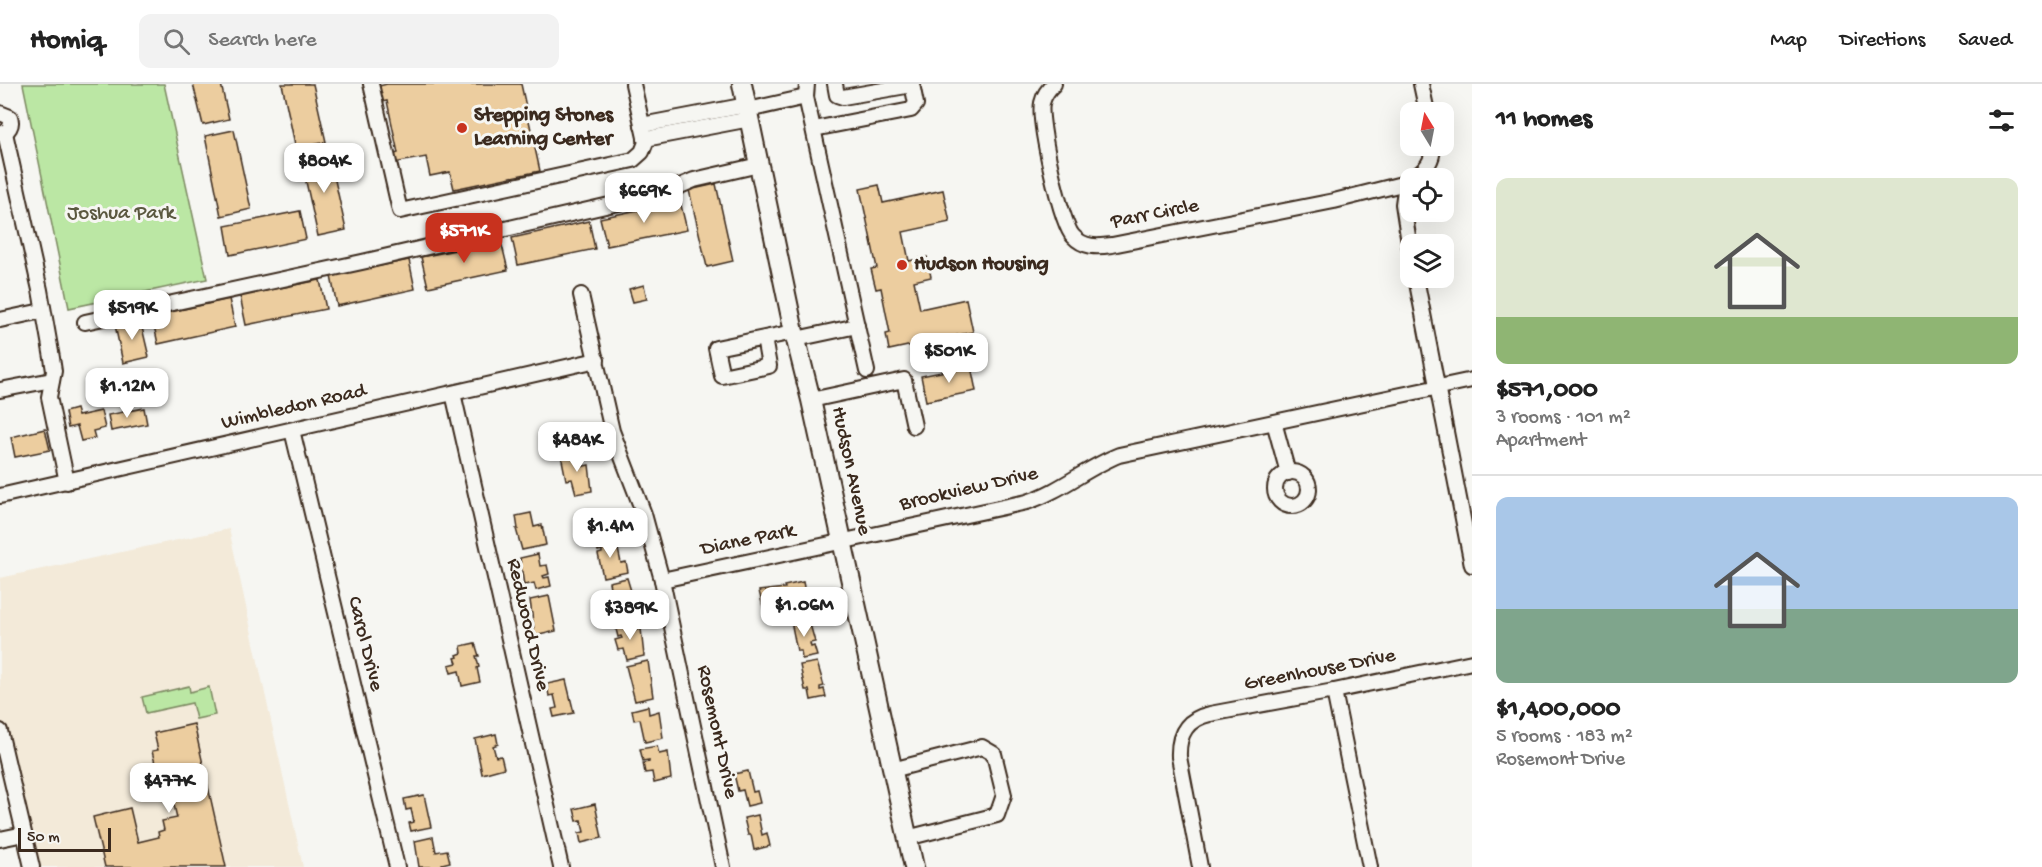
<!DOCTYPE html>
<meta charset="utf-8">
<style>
body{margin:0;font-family:"Gochi Hand",sans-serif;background:#f2f2f2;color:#222;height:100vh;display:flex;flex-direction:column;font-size:22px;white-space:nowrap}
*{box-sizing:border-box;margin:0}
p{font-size:20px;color:#767676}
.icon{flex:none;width:33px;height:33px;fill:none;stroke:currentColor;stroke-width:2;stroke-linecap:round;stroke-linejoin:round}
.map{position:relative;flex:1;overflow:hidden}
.details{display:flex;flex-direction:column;background:#fff;width:570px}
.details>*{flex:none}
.needle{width:39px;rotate:350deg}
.fabs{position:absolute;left:1400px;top:18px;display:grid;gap:12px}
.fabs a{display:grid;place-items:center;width:54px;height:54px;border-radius:12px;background:#fff;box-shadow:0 6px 24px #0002;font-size:30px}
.scale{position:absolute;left:18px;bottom:15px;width:93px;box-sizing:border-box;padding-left:6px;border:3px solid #3b2a1e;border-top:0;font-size:16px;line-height:21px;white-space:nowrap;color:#3b2a1e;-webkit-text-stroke:4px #f6f6f2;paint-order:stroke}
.price{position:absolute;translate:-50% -51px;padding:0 14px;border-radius:12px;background:#fff;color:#222;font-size:20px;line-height:39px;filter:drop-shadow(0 2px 3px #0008)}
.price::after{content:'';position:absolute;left:50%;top:36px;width:18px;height:14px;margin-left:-9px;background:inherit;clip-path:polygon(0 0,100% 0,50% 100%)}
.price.selected{background:#c8321e;color:#fff}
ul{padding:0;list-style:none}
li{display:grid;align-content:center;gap:12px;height:318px;padding:0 24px}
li+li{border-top:2px solid #e0e0e0}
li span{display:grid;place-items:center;height:186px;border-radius:12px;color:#555}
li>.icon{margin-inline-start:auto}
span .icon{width:108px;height:108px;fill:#fffc;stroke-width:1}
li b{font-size:26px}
h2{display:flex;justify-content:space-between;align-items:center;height:72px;padding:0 24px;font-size:26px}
header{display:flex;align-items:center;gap:36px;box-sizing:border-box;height:84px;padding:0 30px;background:#fff;border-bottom:2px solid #e0e0e0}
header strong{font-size:28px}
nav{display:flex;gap:33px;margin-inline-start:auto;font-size:21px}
.search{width:420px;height:54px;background:#f2f2f2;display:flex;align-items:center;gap:15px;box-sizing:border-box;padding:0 21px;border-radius:12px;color:#767676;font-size:22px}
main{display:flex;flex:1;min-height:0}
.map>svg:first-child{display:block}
.built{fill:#f3ead9}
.green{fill:#bbe7a4;stroke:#7b8861;stroke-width:1.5}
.building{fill:#eccd9f;stroke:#3b2a1e;stroke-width:1.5}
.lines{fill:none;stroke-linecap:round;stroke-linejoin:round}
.minor-casing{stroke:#3b2a1e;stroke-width:18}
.major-casing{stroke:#3b2a1e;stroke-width:22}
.minor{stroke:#f6f6f2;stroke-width:14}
.major{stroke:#f6f6f2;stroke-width:18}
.poi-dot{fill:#c8321e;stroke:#f6f6f2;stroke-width:2}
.labels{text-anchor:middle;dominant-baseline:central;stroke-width:6;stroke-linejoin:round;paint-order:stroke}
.poi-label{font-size:21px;font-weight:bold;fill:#3b2a1e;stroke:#f6f6f2;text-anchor:start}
.park-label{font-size:21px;fill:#5b5940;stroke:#f6f6f2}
.street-label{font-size:21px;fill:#3b2a1e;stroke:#f6f6f2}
</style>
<header>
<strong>Homiq</strong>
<div class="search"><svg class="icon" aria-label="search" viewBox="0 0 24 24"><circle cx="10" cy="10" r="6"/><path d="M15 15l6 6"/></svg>Search here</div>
<nav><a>Map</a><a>Directions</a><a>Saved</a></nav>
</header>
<main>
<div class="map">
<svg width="1472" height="783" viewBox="0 0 1472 783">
<rect width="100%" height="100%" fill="#f6f6f2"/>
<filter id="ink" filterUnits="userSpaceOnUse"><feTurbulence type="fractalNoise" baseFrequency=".0167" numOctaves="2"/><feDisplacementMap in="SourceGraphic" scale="12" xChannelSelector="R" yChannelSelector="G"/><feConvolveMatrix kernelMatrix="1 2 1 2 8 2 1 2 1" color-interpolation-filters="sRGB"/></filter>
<g filter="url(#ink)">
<!-- built -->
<polygon class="built" points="229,445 303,783 41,783 13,669 0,671 0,494"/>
<!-- green -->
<g class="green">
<polygon points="23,0 164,0 207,195 69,224"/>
<polygon points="189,602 190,608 209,603 215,631 196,635 192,619 146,629 142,613"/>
</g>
<!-- building -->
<g class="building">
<polygon points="193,0 221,0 229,35 203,41"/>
<polygon points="282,0 313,0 326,58 296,65"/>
<polygon points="387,0 521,0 540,87 454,105 450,88 430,92 426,73 394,79 392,71 398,69 387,17 382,18 379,2"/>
<polygon points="234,46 251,125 221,132 205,52"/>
<polygon points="329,69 346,146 318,152 301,75"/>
<polygon points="716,100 733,177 707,183 689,106"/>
<polygon points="879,101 883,119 943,106 950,138 903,148 909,177 927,173 931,193 914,197 920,225 966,215 973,248 889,266 886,250 890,249 881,204 876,205 871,185 877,184 860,105"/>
<polygon points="680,117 687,146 607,162 600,134"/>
<polygon points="300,127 306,155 230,171 225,142"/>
<polygon points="589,137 595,165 518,181 512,154"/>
<polygon points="501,157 508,186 428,203 421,173"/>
<polygon points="409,176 415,205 337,222 331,192"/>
<polygon points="320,196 326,225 246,241 240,212"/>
<polygon points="644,201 647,215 633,218 629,205"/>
<polygon points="229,215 235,243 158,260 152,232"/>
<polygon points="140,235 149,273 123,279 115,241"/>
<polygon points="971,282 976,307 926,317 921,292"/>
<polygon points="144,324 147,340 111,347 108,331"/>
<polygon points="76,325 78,332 101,327 105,344 93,347 95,354 81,357 77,342 68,344 65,328"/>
<polygon points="45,345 50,366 15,373 11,353"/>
<polygon points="576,368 579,383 589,381 592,407 576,410 572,395 566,396 561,371"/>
<polygon points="531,429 534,443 542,441 546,461 522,466 516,445 518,445 516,432"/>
<polygon points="611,454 614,466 618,465 621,479 626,478 628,488 603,493 598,470 602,469 602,466 598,467 596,457"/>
<polygon points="538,470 540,482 547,481 549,490 543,492 544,494 549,493 551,502 536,506 534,499 524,501 520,474"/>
<polygon points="627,494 635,520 625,522 628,532 609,536 606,524 614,522 614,520 607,521 605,511 611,509 609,498"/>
<polygon points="803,498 807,518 764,527 759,507 785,504 784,502"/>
<polygon points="549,512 556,547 535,552 530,516"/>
<polygon points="808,533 815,558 810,559 811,563 814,562 817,572 802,575 801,567 797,567 791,537"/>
<polygon points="630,538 631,547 641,545 644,572 627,576 624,565 618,566 615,556 622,554 621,552 618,553 615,541"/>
<polygon points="475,559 479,572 476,572 479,583 477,584 480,598 462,602 459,587 451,589 449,581 457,579 455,574 458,573 457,571 462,569 461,562"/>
<polygon points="648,577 653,613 635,617 626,582"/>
<polygon points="817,578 824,602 820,603 820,606 824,605 826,613 811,616 809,606 805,606 800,581"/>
<polygon points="566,596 574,629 554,633 552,625 557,624 554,611 549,612 547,600"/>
<polygon points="648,622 649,630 659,627 663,654 645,658 640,635 634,636 632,626"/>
<polygon points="194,640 226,783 105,783 93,733 130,724 138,758 159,753 158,748 164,746 162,737 177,734 174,721 170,722 166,703 161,704 152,667 158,666 154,649"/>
<polygon points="496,650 498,660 493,662 496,673 501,672 504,684 482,690 475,655"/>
<polygon points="657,662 659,670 668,668 671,695 654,699 652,688 645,689 643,679 649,678 649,676 643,677 640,665"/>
<polygon points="748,687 753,708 757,707 760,719 747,722 743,706 738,707 734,690"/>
<polygon points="424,711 431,743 411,747 409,739 414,738 411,725 406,726 404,715"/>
<polygon points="595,720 602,754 581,759 579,749 584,748 581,736 577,737 574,725"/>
<polygon points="758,731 762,751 767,749 770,762 754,766 751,751 748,751 744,734"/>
<polygon points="433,753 436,768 447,766 450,778 442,780 443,783 419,783 415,757"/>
</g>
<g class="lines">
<defs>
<g id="minor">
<polyline points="371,0 400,127 633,76 642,68 646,58 633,0"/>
<polyline points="807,0 806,13 867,287"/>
<polyline points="835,0 837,11 843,13 912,1"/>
<path d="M1054,0C1048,5 1044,11 1042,19C1038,37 1061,140 1073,152C1084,164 1097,163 1112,161L1334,117L1406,99"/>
<polyline points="1421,0 1427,28"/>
<polyline points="748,26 806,13"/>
<path d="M0,29L10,33C13,41 9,48 0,50"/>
<polyline points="642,41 747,21"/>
<polyline points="814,45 911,26 916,20 912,0"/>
<polyline points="5,49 40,206 52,274 54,287 49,313 67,398"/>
<polyline points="645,55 750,35"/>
<path d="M1413,94C1426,86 1433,77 1433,62"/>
<polyline points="1410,96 1406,99 1403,120 1410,165"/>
<polyline points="1416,194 1472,481"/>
<polyline points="581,211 612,347 644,430 662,496 723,783"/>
<polyline points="0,236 42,227"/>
<polyline points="85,238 362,178 666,108 694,96 759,81"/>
<polyline points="764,254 769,282 722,292 716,264 794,248"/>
<polyline points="796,255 857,242"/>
<polyline points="0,306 52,296"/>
<polyline points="453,309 561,783"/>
<polyline points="811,316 904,296 914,342"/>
<polyline points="1274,338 1288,389"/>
<polyline points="292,346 397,783"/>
<circle cx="1292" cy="405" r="17"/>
<polyline points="0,412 597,276"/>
<path d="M662,496C784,471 905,443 1027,418C1061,407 1086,384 1119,371L1472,296"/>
<polyline points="1334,607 1370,783"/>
<polyline points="0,647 32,783"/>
<polyline points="892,686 982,663 994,670 1004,711 997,731 907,754"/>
<polyline points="0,755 24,750"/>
<path d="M1200,783L1179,673C1178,650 1187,635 1210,630L1334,607L1472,578"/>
</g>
<polyline id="major" points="742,0 794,248 811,316 914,783"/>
</defs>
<!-- minor casing -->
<use href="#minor" class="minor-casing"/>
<!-- major casing -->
<use href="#major" class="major-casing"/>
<!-- minor -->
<use href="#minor" class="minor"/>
<!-- major -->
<use href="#major" class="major"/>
</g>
</g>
<!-- markers -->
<g class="poi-dot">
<circle cx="462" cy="44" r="6"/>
<circle cx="902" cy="181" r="6"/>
</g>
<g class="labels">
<!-- poi labels -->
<g class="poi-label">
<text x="474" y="32">Stepping Stones<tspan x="474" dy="24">Learning Center</tspan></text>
<text x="914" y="181">Hudson Housing</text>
</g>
<!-- park labels -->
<g class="park-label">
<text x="121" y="130">Joshua Park</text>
</g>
<!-- street labels -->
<g class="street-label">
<text transform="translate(1155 131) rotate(-11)">Parr Circle</text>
<text transform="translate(294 324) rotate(-13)">Wimbledon Road</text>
<text transform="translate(850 387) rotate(78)">Hudson Avenue</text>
<text transform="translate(969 406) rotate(-13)">Brookview Drive</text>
<text transform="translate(748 457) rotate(-12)">Diane Park</text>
<text transform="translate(527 541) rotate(77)">Redwood Drive</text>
<text transform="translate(364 560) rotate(76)">Carol Drive</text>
<text transform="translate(1320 587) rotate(-11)">Greenhouse Drive</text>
<text transform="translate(716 648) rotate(78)">Rosemont Drive</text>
</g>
</g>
</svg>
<div class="fabs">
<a><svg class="needle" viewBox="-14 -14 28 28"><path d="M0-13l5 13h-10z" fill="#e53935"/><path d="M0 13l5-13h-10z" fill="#767676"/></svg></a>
<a><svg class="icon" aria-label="locate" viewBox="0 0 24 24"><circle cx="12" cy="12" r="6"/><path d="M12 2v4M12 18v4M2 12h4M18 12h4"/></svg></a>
<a><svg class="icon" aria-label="layers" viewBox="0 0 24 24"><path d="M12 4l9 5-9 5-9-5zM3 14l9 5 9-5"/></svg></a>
</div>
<div class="scale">50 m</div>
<b class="price" style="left:324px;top:110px">$804K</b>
<b class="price" style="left:644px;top:140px">$669K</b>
<b class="price selected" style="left:464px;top:180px">$571K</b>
<b class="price" style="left:132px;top:257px">$519K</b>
<b class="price" style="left:949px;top:300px">$501K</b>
<b class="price" style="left:127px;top:335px">$1.12M</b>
<b class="price" style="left:577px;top:389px">$484K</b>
<b class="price" style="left:610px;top:475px">$1.4M</b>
<b class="price" style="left:804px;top:554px">$1.06M</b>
<b class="price" style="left:630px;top:557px">$389K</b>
<b class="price" style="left:169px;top:730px">$477K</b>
</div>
<section class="details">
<h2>11 homes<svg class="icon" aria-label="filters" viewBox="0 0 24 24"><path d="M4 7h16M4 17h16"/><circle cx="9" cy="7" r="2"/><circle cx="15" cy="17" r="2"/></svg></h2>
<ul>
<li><span style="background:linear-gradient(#dfe7d0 75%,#8fb573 0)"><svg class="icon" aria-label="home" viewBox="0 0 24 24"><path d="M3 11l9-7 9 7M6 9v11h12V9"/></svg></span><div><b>$571,000</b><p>3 rooms · 101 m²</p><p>Apartment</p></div></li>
<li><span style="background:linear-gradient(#a9c7e8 60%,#7fa58c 0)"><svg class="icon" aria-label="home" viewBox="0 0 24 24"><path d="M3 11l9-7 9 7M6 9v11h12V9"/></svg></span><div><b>$1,400,000</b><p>5 rooms · 183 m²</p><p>Rosemont Drive</p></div></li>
</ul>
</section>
</main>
